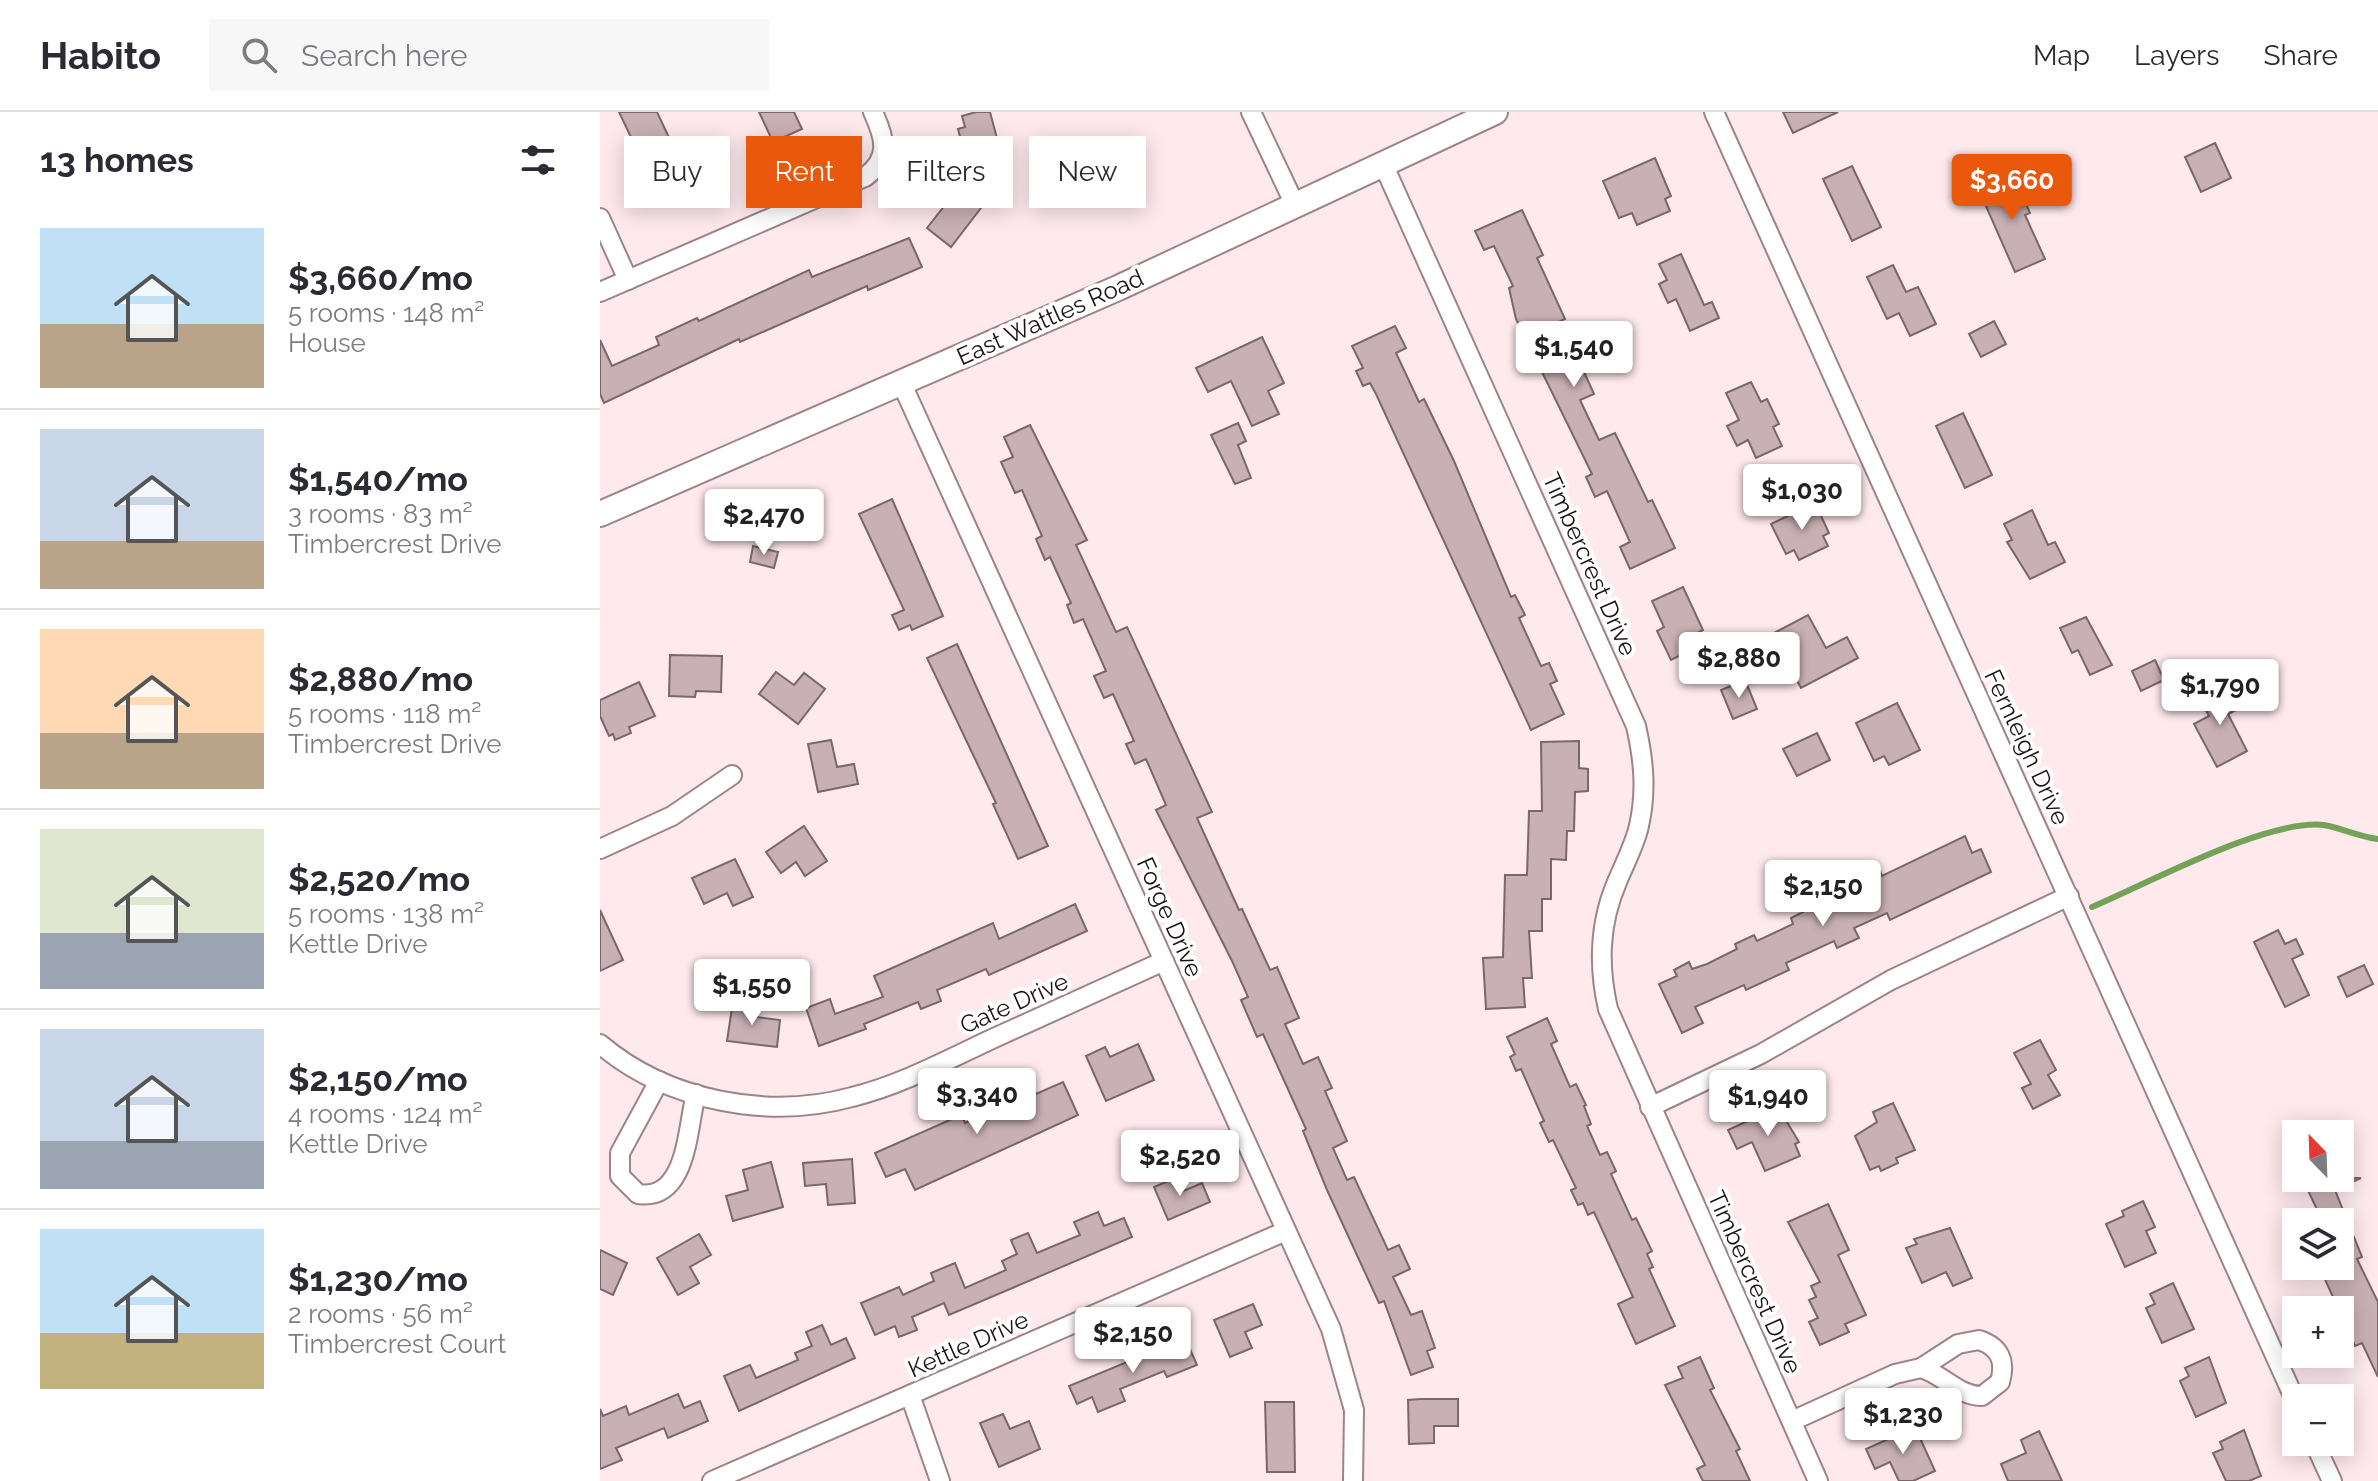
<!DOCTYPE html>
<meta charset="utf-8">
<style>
body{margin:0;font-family:Raleway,sans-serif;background:#f7f7f7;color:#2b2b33;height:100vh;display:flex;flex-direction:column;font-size:30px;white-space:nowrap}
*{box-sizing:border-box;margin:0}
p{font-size:26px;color:#7c7c81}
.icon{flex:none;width:44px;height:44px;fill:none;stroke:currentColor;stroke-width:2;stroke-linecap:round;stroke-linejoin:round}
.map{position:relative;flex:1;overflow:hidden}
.details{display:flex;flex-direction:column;background:#fff;width:600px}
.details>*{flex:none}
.hud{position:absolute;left:24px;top:24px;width:760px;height:72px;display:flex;gap:16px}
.needle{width:52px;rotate:337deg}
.fabs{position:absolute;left:1682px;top:1008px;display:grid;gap:16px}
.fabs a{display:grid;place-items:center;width:72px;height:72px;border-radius:0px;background:#fff;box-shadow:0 4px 20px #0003;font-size:40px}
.price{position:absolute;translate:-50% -68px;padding:0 18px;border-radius:8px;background:#fff;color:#222;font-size:26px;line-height:52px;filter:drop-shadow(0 2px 4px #0008)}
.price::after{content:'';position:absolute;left:50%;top:48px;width:24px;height:18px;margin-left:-12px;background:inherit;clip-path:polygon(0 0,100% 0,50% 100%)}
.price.current{background:#ea580c;color:#fff}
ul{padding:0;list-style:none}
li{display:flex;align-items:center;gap:24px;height:200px;padding:0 40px}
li+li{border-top:2px solid #e1e1e2}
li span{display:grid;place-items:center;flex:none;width:224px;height:160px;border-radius:0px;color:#555}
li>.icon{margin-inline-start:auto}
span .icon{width:96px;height:96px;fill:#fffc;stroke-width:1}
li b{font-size:34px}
h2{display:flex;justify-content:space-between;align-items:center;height:96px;padding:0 40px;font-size:34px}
.chip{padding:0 28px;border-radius:0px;background:#fff;box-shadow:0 4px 20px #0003;font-size:28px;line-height:72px}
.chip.current{background:#ea580c;color:#fff}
header{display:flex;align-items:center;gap:48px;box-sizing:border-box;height:112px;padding:0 40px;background:#fff;border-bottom:2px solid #e1e1e2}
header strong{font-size:38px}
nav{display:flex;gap:44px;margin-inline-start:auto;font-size:28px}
.search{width:560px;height:72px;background:#f7f7f7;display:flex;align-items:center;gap:20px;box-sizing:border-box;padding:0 28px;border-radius:0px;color:#7c7c81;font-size:30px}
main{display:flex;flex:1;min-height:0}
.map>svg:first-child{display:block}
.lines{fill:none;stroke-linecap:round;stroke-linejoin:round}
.stream{stroke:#75a259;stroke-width:6}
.building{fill:#c9b0b5;stroke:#7c666a;stroke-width:2}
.street-casing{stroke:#9c8489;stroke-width:22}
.secondary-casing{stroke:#9c8489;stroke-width:28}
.street{stroke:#fff;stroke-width:18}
.secondary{stroke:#fff;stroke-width:24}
.labels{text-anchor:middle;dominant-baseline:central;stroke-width:8;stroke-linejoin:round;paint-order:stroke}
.street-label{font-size:24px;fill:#1b1214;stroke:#fff}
</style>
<header>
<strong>Habito</strong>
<div class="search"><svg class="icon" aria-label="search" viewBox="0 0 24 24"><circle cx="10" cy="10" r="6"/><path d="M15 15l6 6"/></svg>Search here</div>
<nav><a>Map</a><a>Layers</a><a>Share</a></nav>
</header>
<main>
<section class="details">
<h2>13 homes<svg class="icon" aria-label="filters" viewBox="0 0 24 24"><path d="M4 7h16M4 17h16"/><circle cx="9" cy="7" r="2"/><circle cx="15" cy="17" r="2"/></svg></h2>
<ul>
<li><span style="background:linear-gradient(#bfe0f5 60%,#b9a48a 0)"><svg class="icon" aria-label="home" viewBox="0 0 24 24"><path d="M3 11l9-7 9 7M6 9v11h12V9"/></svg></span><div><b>$3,660/mo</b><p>5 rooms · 148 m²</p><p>House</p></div></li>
<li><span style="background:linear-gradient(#c9d6e8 70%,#b9a48a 0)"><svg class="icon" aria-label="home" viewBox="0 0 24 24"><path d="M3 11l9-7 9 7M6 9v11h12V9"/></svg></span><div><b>$1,540/mo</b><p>3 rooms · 83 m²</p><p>Timbercrest Drive</p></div></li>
<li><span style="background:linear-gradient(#ffd9b3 65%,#b9a48a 0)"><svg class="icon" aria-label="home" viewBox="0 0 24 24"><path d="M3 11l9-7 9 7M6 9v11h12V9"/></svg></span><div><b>$2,880/mo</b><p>5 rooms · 118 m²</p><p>Timbercrest Drive</p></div></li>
<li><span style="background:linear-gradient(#dfe7d0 65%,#9aa5b1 0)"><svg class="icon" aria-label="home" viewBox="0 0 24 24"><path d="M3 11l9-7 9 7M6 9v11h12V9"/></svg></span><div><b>$2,520/mo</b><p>5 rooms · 138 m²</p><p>Kettle Drive</p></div></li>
<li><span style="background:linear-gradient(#c9d6e8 70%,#9aa5b1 0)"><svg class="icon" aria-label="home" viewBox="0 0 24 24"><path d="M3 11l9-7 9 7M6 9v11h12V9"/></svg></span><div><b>$2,150/mo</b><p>4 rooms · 124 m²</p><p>Kettle Drive</p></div></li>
<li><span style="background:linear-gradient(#bfe0f5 65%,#c2b280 0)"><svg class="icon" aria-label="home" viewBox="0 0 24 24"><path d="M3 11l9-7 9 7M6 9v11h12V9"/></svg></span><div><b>$1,230/mo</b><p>2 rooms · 56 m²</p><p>Timbercrest Court</p></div></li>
</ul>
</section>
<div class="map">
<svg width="1778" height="1369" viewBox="0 0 1778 1369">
<rect width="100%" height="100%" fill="#fee9ed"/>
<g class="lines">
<!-- stream -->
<path class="stream" d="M1492,795C1549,771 1666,707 1724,713C1738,715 1760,725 1778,727"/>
</g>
<!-- building -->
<g class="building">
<polygon points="19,0 57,0 90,70 59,84"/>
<polygon points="159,0 194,0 202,17 173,30"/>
<polygon points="376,0 390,0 398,30 388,33 393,52 369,58 358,17 365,15 362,4"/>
<polygon points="1183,0 1238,0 1193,21"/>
<polygon points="1615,31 1631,66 1601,80 1585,45"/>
<polygon points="1055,46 1071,84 1065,87 1070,99 1037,113 1032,101 1019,106 1003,69"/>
<polygon points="1252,54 1281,115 1252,129 1223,67"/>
<polygon points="1412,61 1430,101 1425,103 1445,147 1415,160 1378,76"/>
<polygon points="360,74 384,92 351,135 327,116"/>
<polygon points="922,98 943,143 937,146 965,207 945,216 960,249 976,242 994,282 980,288 999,328 1015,321 1048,390 1052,388 1075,436 1030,457 1020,435 1030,430 1007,379 995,385 986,365 992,362 916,207 909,176 913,174 894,134 884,138 875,119"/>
<polygon points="309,126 322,155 268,178 267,174 140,230 139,227 4,291 0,282 0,228 12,254 59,233 56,225 97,206 99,209 209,158 212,165"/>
<polygon points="1081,142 1104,193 1112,190 1119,206 1090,219 1076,187 1068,191 1059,172 1067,168 1059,152"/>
<polygon points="1293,153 1306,180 1318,175 1336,212 1310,224 1299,201 1287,207 1267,165"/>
<polygon points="1394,209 1406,232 1381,245 1369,222"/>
<polygon points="795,214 806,236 796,241 819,290 824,287 854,349 911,485 915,483 925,503 919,506 941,554 949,551 957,569 950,572 964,602 931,618 776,282 770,271 763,274 756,259 763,256 752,234"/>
<polygon points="662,225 684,271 668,279 679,302 652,314 631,269 608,280 596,256"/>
<polygon points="1151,270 1161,290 1167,287 1179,312 1173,315 1182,334 1156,346 1148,328 1137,334 1127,314 1139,308 1126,281"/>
<polygon points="1363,301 1392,363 1365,376 1336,314"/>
<polygon points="638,311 646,329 638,333 651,366 635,372 611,323"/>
<polygon points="430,313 487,428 476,433 516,520 527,515 612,700 597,706 639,798 642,797 670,858 677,855 699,906 685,912 703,952 718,945 732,976 725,979 747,1029 733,1036 747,1068 754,1065 788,1138 799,1133 810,1157 793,1165 811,1203 822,1199 835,1236 827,1239 833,1255 811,1263 784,1189 779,1191 727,1078 703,1019 706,1017 663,922 657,925 641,888 648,885 633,851 556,698 566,693 546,647 535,652 526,632 534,629 513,582 504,586 494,564 506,559 483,507 474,511 467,493 471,491 450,445 445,448 436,427 442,424 422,378 415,381 401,350 413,345 404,325"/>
<polygon points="292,387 343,504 312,518 310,513 299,518 292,503 304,498 259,402"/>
<polygon points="1215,391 1229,421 1223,424 1228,434 1199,448 1194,438 1186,442 1171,412"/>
<polygon points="1432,398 1448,433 1455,430 1465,450 1430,467 1407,430 1412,428 1404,412"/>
<polygon points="153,434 178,440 174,456 150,450"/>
<polygon points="1083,475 1103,518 1086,527 1091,538 1071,548 1057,519 1064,515 1052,489"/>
<polygon points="1208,503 1226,536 1247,525 1258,546 1201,576 1172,522"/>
<polygon points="1486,505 1512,553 1490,563 1478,538 1472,541 1460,516"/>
<polygon points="357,532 448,734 418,747 393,692 396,691 327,546"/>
<polygon points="70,543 122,544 121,580 96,579 95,585 69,584"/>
<polygon points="1555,548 1564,568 1541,579 1532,559"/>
<polygon points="176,560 194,573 204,561 225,577 198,612 159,582"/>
<polygon points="1145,568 1157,597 1133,607 1121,578"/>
<polygon points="39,570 55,604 29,615 31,621 15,628 13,622 9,624 0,604 0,588"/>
<polygon points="1622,572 1636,598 1628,602 1647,639 1617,655 1594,612 1609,604 1599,585"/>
<polygon points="1297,591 1320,638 1289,653 1284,644 1274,649 1256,611"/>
<polygon points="1217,621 1230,648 1197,664 1183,637"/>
<polygon points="231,628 237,655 254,652 258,672 218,680 208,632"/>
<polygon points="979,629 979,656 988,657 988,679 975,680 974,719 967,719 966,748 951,747 951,787 942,787 942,819 929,819 932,866 923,866 925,895 886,897 883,846 903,845 905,763 927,763 929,699 942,699 941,630"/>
<polygon points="204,714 227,749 205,764 196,750 181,761 166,740"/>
<polygon points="1365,724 1372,741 1381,737 1391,760 1290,808 1287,801 1254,816 1259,826 1237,836 1234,829 1186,851 1189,858 1146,878 1144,873 1095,895 1103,911 1082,921 1059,872 1077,864 1074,858 1089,850 1092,857 1107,852 1137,837 1135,832 1154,823 1157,829 1193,812 1191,806 1203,800 1201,796 1219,788 1221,792 1266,771 1264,767 1280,759 1282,764"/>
<polygon points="135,747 153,785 133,794 127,781 104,792 92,766"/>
<polygon points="475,792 487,819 389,863 386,857 337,878 341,889 321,897 318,890 264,912 266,917 219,934 206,896 230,887 235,902 283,885 274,864 393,811 399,827"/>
<polygon points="0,798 23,848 0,859"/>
<polygon points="1678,818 1685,832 1696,827 1703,842 1692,847 1709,883 1685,895 1654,830"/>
<polygon points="1764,853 1773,872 1747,885 1738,865"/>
<polygon points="133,889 151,891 149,904 180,908 177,935 127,929"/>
<polygon points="947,906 957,929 951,932 970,975 976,972 986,993 984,994 991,1012 987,1014 1000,1043 1007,1040 1016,1059 1011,1062 1032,1108 1036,1106 1052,1139 1047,1142 1053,1155 1049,1157 1075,1214 1036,1232 1018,1192 1033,1185 994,1100 988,1103 983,1091 978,1093 971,1078 976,1076 953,1028 949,1030 940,1011 944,1009 921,957 916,959 910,945 915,942 907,925"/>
<polygon points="1440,928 1456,958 1448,963 1460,983 1433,997 1422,976 1431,972 1414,941"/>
<polygon points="538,932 554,968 506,989 486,944 505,935 510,945"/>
<polygon points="463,970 478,1003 315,1078 305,1057 286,1065 275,1041 361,1003 365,1011 414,990 410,982 432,973 436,982"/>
<polygon points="1293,991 1315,1038 1296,1046 1298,1051 1281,1059 1279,1054 1270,1058 1255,1024 1277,1010 1273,1000"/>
<polygon points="1178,995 1199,1030 1195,1032 1200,1044 1165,1059 1152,1030 1137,1037 1128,1018"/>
<polygon points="252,1047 255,1091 228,1093 226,1072 205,1074 203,1051"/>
<polygon points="171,1050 183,1095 133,1109 126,1084 148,1078 143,1058"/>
<polygon points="575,1066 581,1080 602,1071 610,1090 568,1108 554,1075"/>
<polygon points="1702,1066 1761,1066 1735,1078 1762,1145 1757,1147 1778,1190 1778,1265 1762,1231 1755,1234 1719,1154 1740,1154 1740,1110 1723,1110"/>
<polygon points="1543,1089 1555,1115 1546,1119 1556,1141 1525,1155 1506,1112 1524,1104 1522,1099"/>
<polygon points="1228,1092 1249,1138 1238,1143 1266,1203 1245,1212 1249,1220 1220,1233 1209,1210 1218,1206 1209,1188 1216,1185 1211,1174 1220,1170 1188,1110"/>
<polygon points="498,1100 504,1114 524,1106 532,1125 349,1203 344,1191 312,1205 317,1218 299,1225 295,1214 275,1223 261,1191 299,1175 303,1183 334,1169 331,1161 355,1151 365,1176 406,1158 402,1149 417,1142 411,1128 428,1121 437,1141 480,1123 474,1110"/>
<polygon points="1350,1116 1372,1166 1353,1174 1346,1160 1322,1171 1306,1136 1317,1132 1314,1127"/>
<polygon points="99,1122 111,1143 90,1155 99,1171 78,1183 57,1146"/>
<polygon points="0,1138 27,1151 13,1183 0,1177"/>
<polygon points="1573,1171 1594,1217 1562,1231 1546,1196 1555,1192 1550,1182"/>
<polygon points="653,1192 662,1213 645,1220 652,1236 630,1245 614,1208"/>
<polygon points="222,1213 231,1233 246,1226 255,1246 139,1299 124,1264 150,1253 156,1266 198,1248 195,1241 212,1234 206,1220"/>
<polygon points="585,1226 597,1253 567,1265 564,1259 520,1277 525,1289 498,1300 492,1285 477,1292 469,1274"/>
<polygon points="1100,1245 1114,1276 1110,1278 1140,1337 1136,1339 1150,1369 1103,1369 1097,1357 1105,1353 1065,1273 1083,1266 1078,1255"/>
<polygon points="1609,1245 1626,1291 1596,1305 1580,1269 1589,1264 1585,1256"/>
<polygon points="78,1282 84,1296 100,1289 108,1309 68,1326 64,1316 16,1336 22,1348 0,1357 0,1297 3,1304 26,1294 29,1303"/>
<polygon points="820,1287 858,1287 858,1314 834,1314 834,1331 809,1332 808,1288"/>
<polygon points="665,1290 694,1290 695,1360 667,1360"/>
<polygon points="403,1302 410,1317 429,1309 440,1337 399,1355 380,1311"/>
<polygon points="1315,1315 1335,1359 1313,1369 1299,1369 1290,1350 1275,1357 1266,1337"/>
<polygon points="1644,1318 1661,1364 1649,1369 1626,1369 1613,1341 1623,1337 1620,1330"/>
<polygon points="1439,1319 1462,1369 1408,1369 1401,1352 1426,1341 1421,1328"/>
</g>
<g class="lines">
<defs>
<g id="street">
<polyline points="651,0 696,95"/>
<polyline points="1114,0 1696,1290"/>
<path d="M784,54L1036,614C1044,649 1047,682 1038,718C1033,736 1024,753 1017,770C999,812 998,853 1008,897L1218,1369"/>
<polyline points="0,106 28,168"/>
<path d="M0,180L265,65C291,46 285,26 273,0"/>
<polyline points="301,270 731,1217 754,1298 753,1369"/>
<polyline points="0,737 72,704 132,663"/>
<path d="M0,932C67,989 168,1008 252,985C301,973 347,948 392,927C449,901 507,875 564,849"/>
<path d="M59,969L20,1041V1064L38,1082C88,1089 87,1015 96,982"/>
<polyline points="1050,995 1161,942 1291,868 1469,784"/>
<path d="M1379,1228C1400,1235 1406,1249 1400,1270L1382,1284C1358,1284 1344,1263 1321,1256L1358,1232Z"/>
<polyline points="310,1283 340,1369"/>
<polyline points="1192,1309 1295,1262 1321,1256"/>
<polyline points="1714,1330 1732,1369"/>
<polyline points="112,1369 686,1119"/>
</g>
<polyline id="secondary" points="0,402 518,176 895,0"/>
</defs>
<!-- street casing -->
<use href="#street" class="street-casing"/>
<!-- secondary casing -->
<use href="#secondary" class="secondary-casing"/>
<!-- street -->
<use href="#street" class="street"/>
<!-- secondary -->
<use href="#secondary" class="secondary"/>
</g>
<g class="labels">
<!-- street labels -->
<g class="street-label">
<text transform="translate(450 205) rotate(-24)">East Wattles Road</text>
<text transform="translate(990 452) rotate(66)">Timbercrest Drive</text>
<text transform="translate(1427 635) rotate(65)">Fernleigh Drive</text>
<text transform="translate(570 805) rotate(66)">Forge Drive</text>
<text transform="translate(414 891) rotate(-24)">Gate Drive</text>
<text transform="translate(1155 1170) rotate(66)">Timbercrest Drive</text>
<text transform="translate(368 1232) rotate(-24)">Kettle Drive</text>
</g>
</g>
</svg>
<div class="fabs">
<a><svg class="needle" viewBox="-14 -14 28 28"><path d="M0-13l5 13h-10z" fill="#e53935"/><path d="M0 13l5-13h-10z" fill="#7c7c81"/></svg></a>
<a><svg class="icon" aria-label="layers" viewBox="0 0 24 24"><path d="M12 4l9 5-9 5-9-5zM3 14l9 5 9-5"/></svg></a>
<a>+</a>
<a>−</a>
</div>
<b class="price current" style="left:1412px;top:110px">$3,660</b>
<b class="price" style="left:974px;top:277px">$1,540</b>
<b class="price" style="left:1202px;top:420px">$1,030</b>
<b class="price" style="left:164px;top:445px">$2,470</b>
<b class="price" style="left:1139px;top:588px">$2,880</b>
<b class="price" style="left:1620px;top:615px">$1,790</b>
<b class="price" style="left:1223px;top:816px">$2,150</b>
<b class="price" style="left:152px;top:915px">$1,550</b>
<b class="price" style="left:377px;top:1024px">$3,340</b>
<b class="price" style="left:1168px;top:1026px">$1,940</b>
<b class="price" style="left:580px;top:1086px">$2,520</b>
<b class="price" style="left:533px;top:1263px">$2,150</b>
<b class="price" style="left:1303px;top:1344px">$1,230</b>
<div class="hud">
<a class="chip">Buy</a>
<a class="chip current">Rent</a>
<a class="chip">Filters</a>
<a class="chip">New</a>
</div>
</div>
</main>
